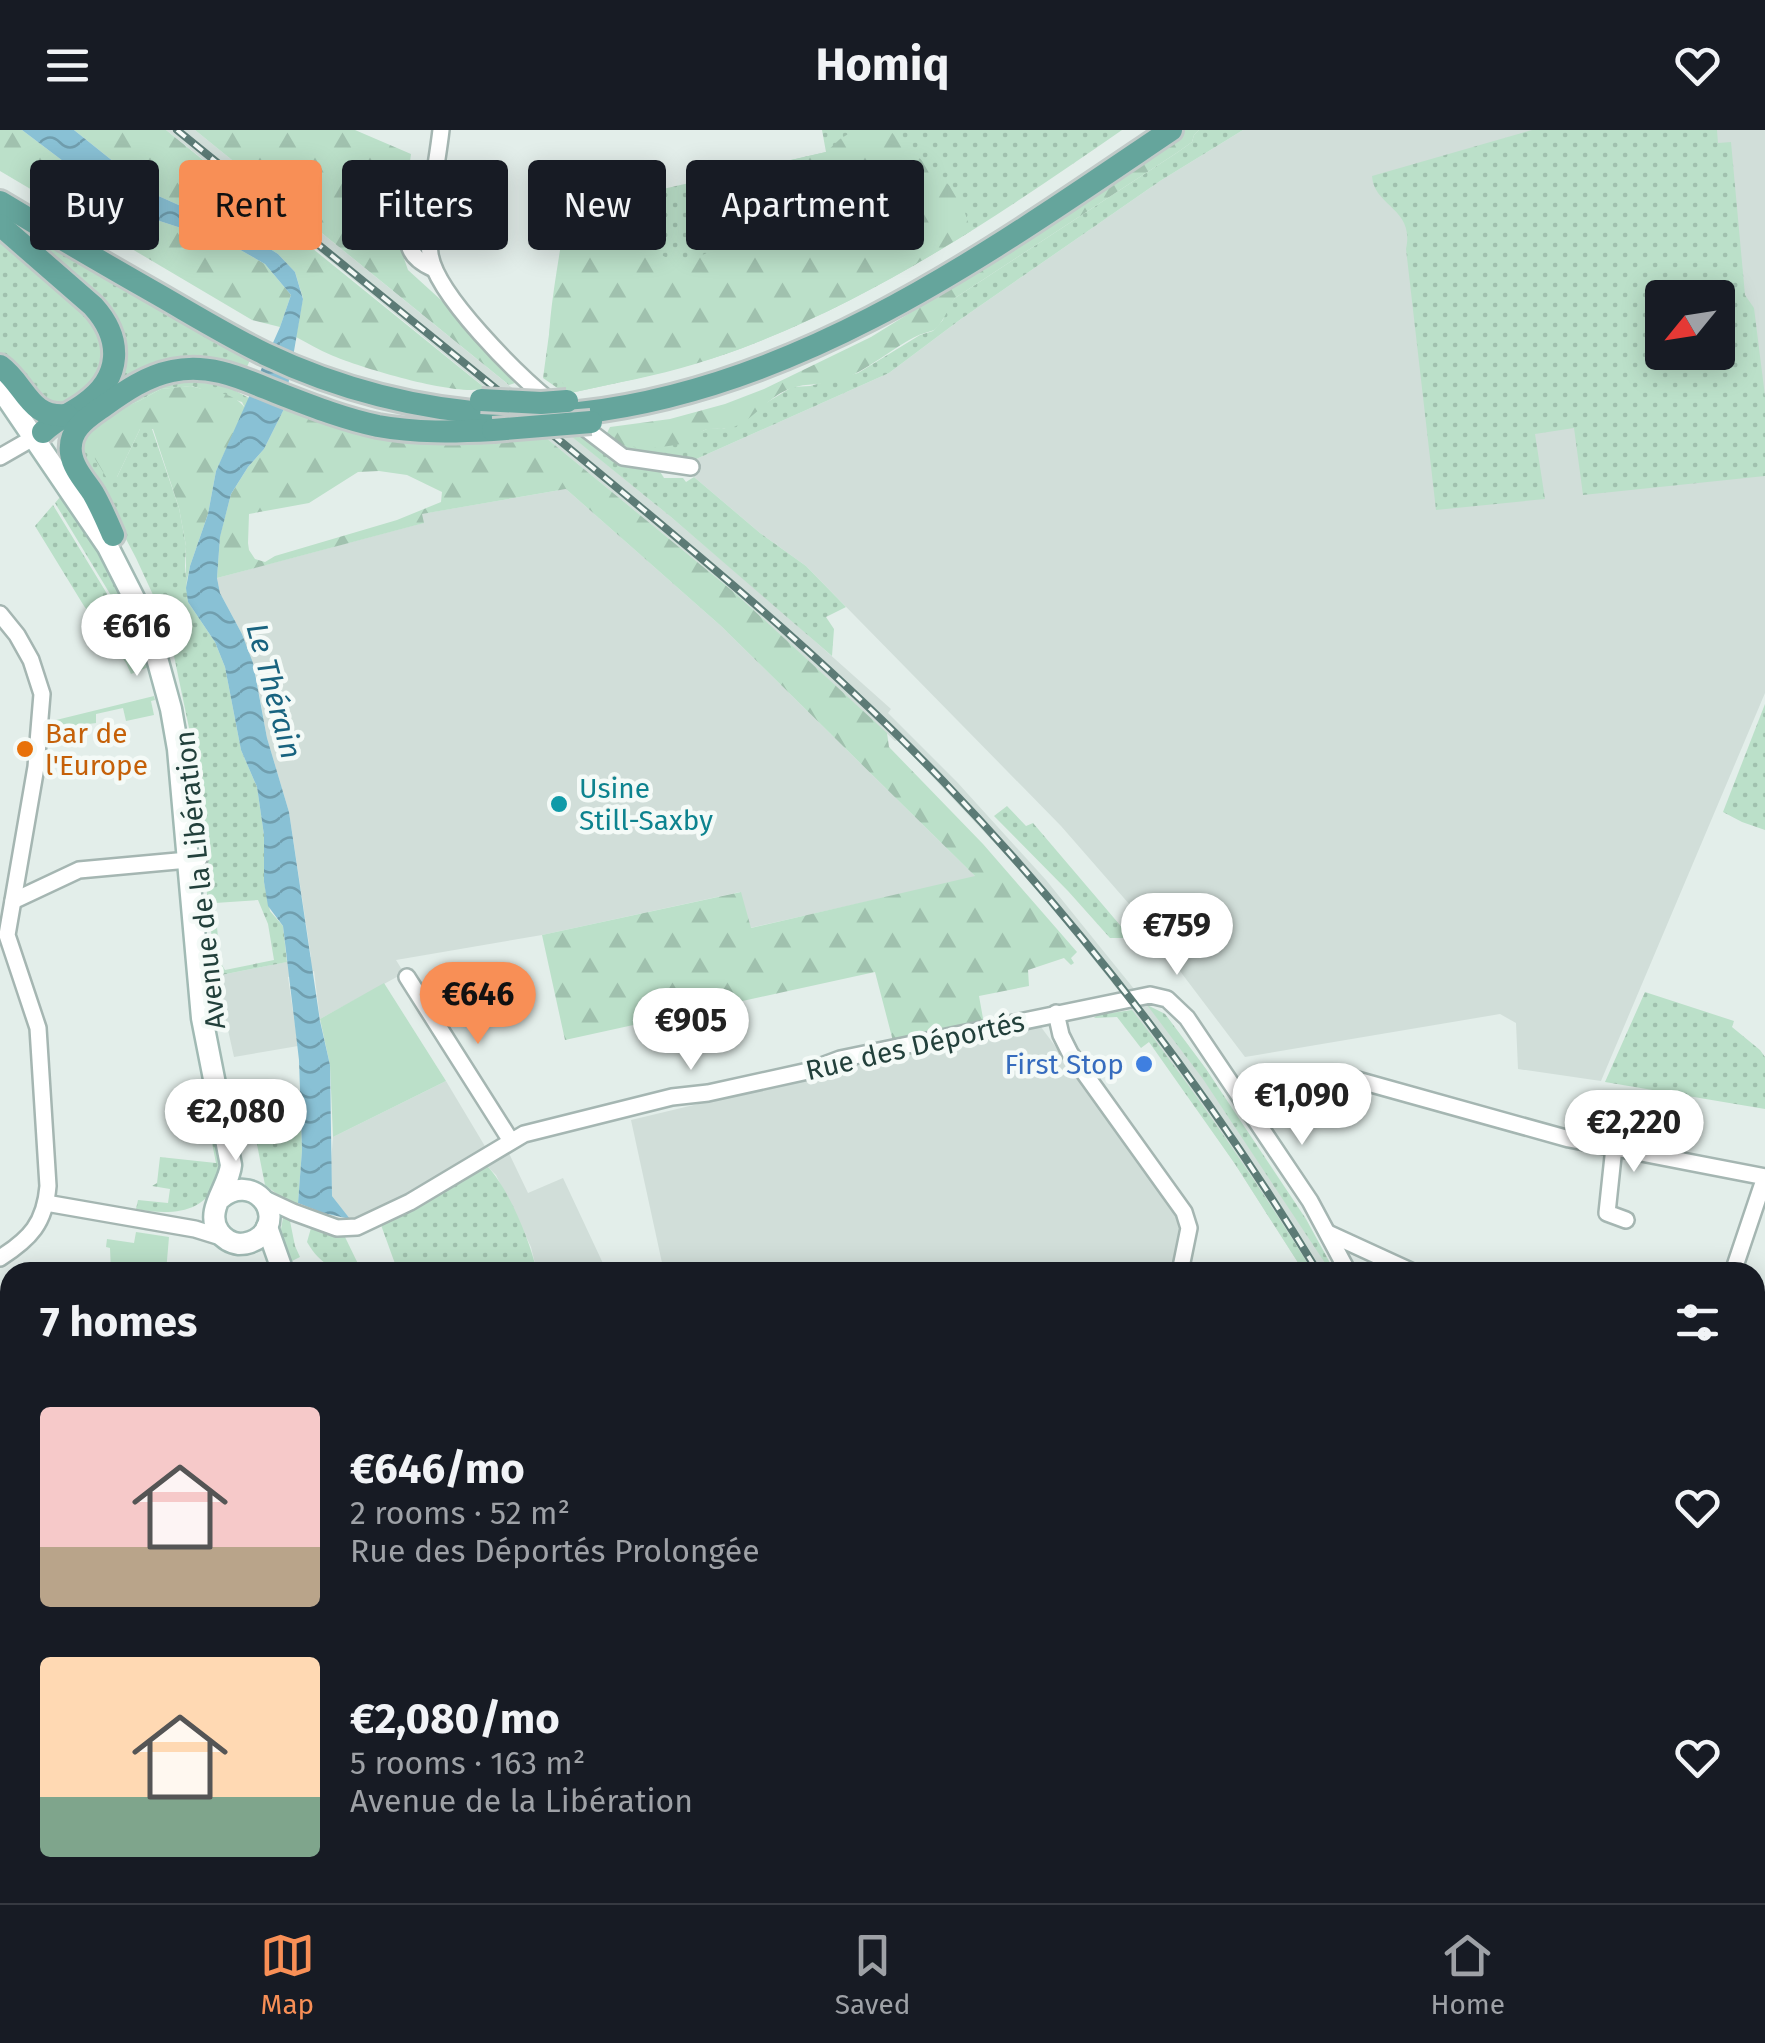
<!DOCTYPE html>
<meta charset="utf-8">
<style>
body{margin:0;font-family:"Fira Sans",sans-serif;background:#242831;color:#f1f3f6;height:100vh;display:flex;flex-direction:column;font-size:38px;white-space:nowrap}
*{box-sizing:border-box;margin:0}
p{font-size:32px;color:#9ea1a6}
.icon{flex:none;width:55px;height:55px;fill:none;stroke:currentColor;stroke-width:2;stroke-linecap:round;stroke-linejoin:round}
.map{position:relative;flex:1;overflow:hidden}
.details{position:absolute;left:0px;top:1132px;width:1765px;height:642px;display:flex;flex-direction:column;background:#171b24;border-radius:30px 30px 0 0;box-shadow:0 5px 25px #0003}
.details>*{flex:none}
.hud{position:absolute;left:30px;top:30px;width:1000px;height:90px;display:flex;gap:20px}
.needle{width:65px;rotate:240deg}
.buttons{position:absolute;left:1645px;top:150px;display:grid;gap:20px}
.buttons a{display:grid;place-items:center;width:90px;height:90px;border-radius:10px;background:#171b24;box-shadow:0 5px 25px #0003;font-size:50px}
.price{position:absolute;translate:-50% -85px;padding:0 22px;border-radius:35px;background:#fff;color:#222;font-size:32px;line-height:65px;filter:drop-shadow(0 2px 5px #0008)}
.price::after{content:'';position:absolute;left:50%;top:60px;width:30px;height:22px;margin-left:-15px;background:inherit;clip-path:polygon(0 0,100% 0,50% 100%)}
.price.current{background:#f88f56;color:#111}
ul{padding:0;list-style:none}
li{display:flex;align-items:center;gap:30px;height:250px;padding:0 40px}
li span{display:grid;place-items:center;flex:none;width:280px;height:200px;border-radius:10px;color:#555}
li>.icon{margin-inline-start:auto}
span .icon{width:120px;height:120px;fill:#fffc;stroke-width:1}
li b{font-size:42px}
h2{display:flex;justify-content:space-between;align-items:center;height:120px;padding:0 40px;font-size:42px}
.tag{padding:0 35px;border-radius:10px;background:#171b24;box-shadow:0 5px 25px #0003;font-size:35px;line-height:90px}
.tag.current{background:#f88f56;color:#111}
header{display:flex;justify-content:space-between;align-items:center;height:130px;padding:0 40px;background:#171b24;font-size:45px;font-weight:700}
.menu{display:flex;justify-content:space-around;align-items:center;height:140px;border-top:2px solid #363941;background:#171b24;font-size:28px;color:#9ea1a6}
.menu a{display:grid;justify-items:center;gap:5px}
.menu .current{color:#f88f56}
.map>svg:first-child{display:block}
.built{fill:#d1ded9;fill-rule:evenodd}
.grass{fill:url(#grass-dots);fill-rule:evenodd}
.forest{fill:url(#forest-firs);fill-rule:evenodd}
.green{fill:#bbe0c9}
.water{fill:url(#water-waves)}
.lines{fill:none;stroke-linecap:round;stroke-linejoin:round}
.street-casing{stroke:#a5b6b2;stroke-width:20}
.secondary-casing{stroke:#a1bab4;stroke-width:25}
.primary-casing{stroke:#c1cac8;stroke-width:28}
.street{stroke:#fff;stroke-width:15}
.secondary{stroke:#fff;stroke-width:20}
.primary{stroke:#65a59c;stroke-width:22}
.rail-casing{stroke:#5c7b76;stroke-width:8}
.rail{stroke:#f4faf7;stroke-width:4;stroke-dasharray:11;stroke-linecap:butt}
.primary-bridge-casing{stroke:#c1cac8;stroke-width:28;stroke-linecap:butt}
.primary-bridge{stroke:#65a59c;stroke-width:22}
.food-dot{fill:#e8710a;stroke:#f4faf7;stroke-width:4}
.culture-dot{fill:#0f9aa8;stroke:#f4faf7;stroke-width:4}
.shop-dot{fill:#3f7fe0;stroke:#f4faf7;stroke-width:4}
.labels{text-anchor:middle;dominant-baseline:central;stroke-width:9;stroke-linejoin:round;paint-order:stroke}
.food-label{font-size:28px;fill:#c56008;stroke:#f4faf7;text-anchor:start}
.culture-label{font-size:28px;fill:#0d838f;stroke:#f4faf7;text-anchor:start}
.street-label{font-size:28px;fill:#22403b;stroke:#f4faf7}
.shop-label{font-size:28px;fill:#366cbe;stroke:#f4faf7;text-anchor:end}
.water-label{font-size:30px;font-style:italic;fill:#18637f;stroke:#f4faf7}
</style>
<header><svg class="icon" aria-label="menu" viewBox="0 0 24 24"><path d="M4 6h16M4 12h16M4 18h16"/></svg>Homiq<svg class="icon" aria-label="heart" viewBox="0 0 24 24"><path d="M12 20l-8-8c-3-5 5-10 8-4 3-6 11-1 8 4z"/></svg></header>
<div class="map">
<svg width="1765" height="1773" viewBox="0 0 1765 1773">
<defs>
<pattern id="grass-dots" width="8" height="8" patternUnits="userSpaceOnUse" patternTransform="scale(2.5)"><rect width="8" height="8" fill="#bbe0c9"/><path d="M2 2h.1M6 6h.1" fill="none" stroke="#a0c1ae" stroke-width="1.8" stroke-linecap="round"/></pattern>
<pattern id="forest-firs" width="22" height="20" patternUnits="userSpaceOnUse" patternTransform="scale(2.5)"><rect width="22" height="20" fill="#bbe0c9"/><path d="M5 1l3.5 6h-7zM16 11l3.5 6h-7z" fill="#a0c1ae"/></pattern>
<pattern id="water-waves" width="16" height="10" patternUnits="userSpaceOnUse" patternTransform="scale(2.5)"><rect width="16" height="10" fill="#89c1d5"/><path d="M0 5q4-4 8 0t8 0" fill="none" stroke="#709eae"/></pattern>
</defs>
<rect width="100%" height="100%" fill="#e3eeea"/>
<!-- built -->
<g class="built">
<polygon points="166,0 195,0 671,387 780,480 891,579 888,583 957,652 1046,750 1147,875 1165,884 1206,939 1335,1142 1304,1142 1235,1034 1170,939 1134,892 1134,885 1126,870 1035,756 898,610 895,611 735,463 322,124"/>
<path d="M1243,0H1765V563L1601,951L1518,939L1516,893L1500,884L1245,927L1130,775L1061,696L806,436L760,403L694,347V330L889,243L961,189L1160,51ZM1662,168H1718V222H1662Z"/>
<polygon points="566,359 721,496 976,747 750,798 740,762 542,805 396,830 404,843 320,889 314,841 288,847 298,916 234,927 216,846 311,827 289,682 267,608 255,541 242,504 220,463 217,448 423,393 421,384"/>
<polygon points="1041,897 1174,1076 1181,1091 1184,1142 664,1142 631,990 895,927"/>
<polygon points="446,951 489,1023 505,1015 528,1063 563,1048 607,1142 537,1142 531,1117 496,1045 486,1035 419,1076 361,1104 332,1066 331,1032 333,1007"/>
<polygon points="878,1765 1615,1765 1618,1773 885,1773"/>
</g>
<!-- grass -->
<g class="grass">
<path d="M822,0H1122C1009,78 894,157 765,209C701,236 634,249 566,264L543,248L566,81L826,22Z"/>
<polygon points="1199,0 1243,0 1160,51 961,189 889,243 694,330 623,322 612,312 698,303 709,298 724,299 792,257 810,256 858,243 920,205 933,201 943,190 945,181 955,168 1178,22 1192,12 1194,5"/>
<path d="M1532,0H1717L1718,13L1731,12L1745,165L1754,178L1765,266V346L1583,365L1574,298L1535,304L1545,369L1436,380L1406,119C1415,78 1374,77 1372,46ZM1662,168H1718V222H1662Z"/>
<polygon points="5,85 250,230 246,239 198,230 83,283 120,218"/>
<polygon points="0,103 100,198 104,231 93,255 68,275 47,277 18,247 0,222"/>
<path d="M167,248L217,251L249,268L245,278L242,272L192,256L161,259L139,271L117,280V347L140,299H152L179,378L186,416L185,436L188,472L215,512L225,537L241,620L257,657L264,705V752L270,781L283,796L287,832L216,846L189,598L174,526L154,467L136,428L117,392L86,346L77,314L83,298ZM258,770L268,794L274,830L225,840L220,832L215,773Z"/>
<polygon points="578,301 616,332 659,340 664,348 683,348 686,352 694,347 760,403 806,436 846,477 826,487 834,499 832,526 671,387 566,302"/>
<polygon points="66,360 95,403 153,535 55,373"/>
<polygon points="53,375 151,536 131,544 126,533 84,476 35,396"/>
<polygon points="1765,574 1765,700 1742,692 1723,682"/>
<polygon points="1007,676 1026,696 1033,693 1131,808 1110,808 1068,761 994,686"/>
<polygon points="1645,862 1734,891 1732,897 1760,920 1765,927 1765,979 1605,952"/>
<polygon points="1147,875 1165,884 1206,939 1306,1089 1335,1142 1331,1142 1203,949"/>
<path d="M1132,880C1197,964 1257,1052 1313,1142H1304L1235,1034L1149,912L1141,918L1117,887L1094,888L1097,885Z"/>
<polygon points="300,972 302,1020 298,1073 290,1091 295,1116 300,1127 288,1133 279,1110 286,1071 265,1055 250,979"/>
<path d="M215,997C217,1009 223,1024 223,1036C223,1039 219,1048 218,1051C203,1085 168,1085 136,1079L138,1070L168,1073L170,1059L152,1056L157,1053L160,1027L216,1033L209,998Z"/>
<path d="M486,1035C509,1058 530,1111 537,1142H398L381,1095L419,1076Z"/>
<path d="M311,1098L345,1107L362,1142C336,1142 321,1136 307,1112Z"/>
</g>
<!-- forest -->
<g class="forest">
<polygon points="0,0 22,0 129,81 230,114 265,134 291,165 280,197 252,190 0,41"/>
<path d="M74,0H166L485,258C460,268 358,237 331,225C319,220 308,213 296,207L303,168L295,142L278,124L229,93L201,85L154,64Z"/>
<polygon points="195,0 355,0 411,24 399,114 408,140 441,170 515,253 509,255"/>
<path d="M855,0H889L950,56L964,80L971,101C884,155 793,204 695,234C656,246 615,253 575,262C566,257 557,249 552,239C542,216 559,130 563,101L579,90L600,84C607,87 615,90 621,94C657,117 663,145 711,121C722,116 735,105 740,94C749,78 743,58 748,40L826,22L840,9Z"/>
<path d="M1185,0H1199L1194,5L1192,12L1178,22L955,168C948,178 942,195 934,200C932,201 921,204 919,205C891,218 868,241 838,251C823,255 806,253 792,258C769,265 755,289 734,297C716,303 706,291 693,311C667,318 637,321 612,312L607,303L610,297L670,289L725,274L764,259L871,207L939,165Z"/>
<path d="M191,256C210,262 233,261 245,278L216,341L208,384L190,436L186,455V416L179,378L153,299H140L117,347L108,350L95,329L91,314L100,290L117,280L139,271L161,259Z"/>
<path d="M284,279L303,284L545,307L735,463L887,603L889,617L983,714L1077,822L1071,828L1074,833L1071,835L1064,828L1028,840L1029,856L979,866L984,894L893,911L875,842L565,910L542,805L741,762L751,798L975,746L721,496L566,359L422,384L424,393L217,448L220,406L231,364L248,337L264,319ZM379,341L407,345L442,362L441,372L397,390L275,426L265,432L255,429L249,420L248,413L249,384L309,373L358,342Z"/>
<polygon points="1765,1564 1765,1770 1751,1765 1755,1765 1755,1603"/>
</g>
<!-- green -->
<g class="green">
<polygon points="154,566 155,570 151,571 154,585 126,591 123,578 96,584 96,593 66,597 65,605 47,603 48,592"/>
<polygon points="384,853 446,951 333,1007 330,935 320,889"/>
<polygon points="136,1102 169,1107 166,1142 111,1142 110,1118 106,1117 107,1109 134,1113"/>
<polygon points="535,1765 825,1765 828,1773 540,1773"/>
</g>
<!-- water -->
<polygon class="water" points="22,0 74,0 154,64 201,85 229,93 278,124 295,142 303,169 284,279 264,319 248,337 231,364 220,407 217,448 220,463 242,504 253,533 267,608 289,682 320,891 330,935 332,1066 350,1089 323,1083 298,1073 302,1020 299,930 283,796 268,776 264,752 264,705 257,657 241,620 225,537 215,512 188,472 186,458 190,436 208,384 216,341 280,197 291,165 265,134 230,114 129,81"/>
<g class="lines">
<defs>
<g id="street">
<path d="M441,0C437,36 425,88 430,124C436,165 518,245 551,272"/>
<path d="M433,69C409,93 393,121 434,139"/>
<polyline points="577,292 623,327 691,337"/>
<polyline points="0,327 40,304"/>
<path d="M0,484L17,505L31,530L42,564L36,637L7,805L38,898L48,1056C45,1093 30,1109 0,1128"/>
<polyline points="13,771 79,740 199,729"/>
<polyline points="407,847 511,1011"/>
<polyline points="1056,883 1061,905 1070,923 1184,1082 1189,1098 1180,1142"/>
<path d="M1238,961C1274,944 1311,942 1350,948L1569,1009L1765,1047L1733,1142"/>
<polyline points="1614,1017 1607,1083 1626,1090"/>
<polyline points="261,1067 293,1082 337,1098 357,1097 410,1072 524,1004 672,967 708,963 808,941 840,929 1150,865 1167,869 1187,888 1310,1071 1348,1142"/>
<polyline points="46,1073 195,1099 224,1108"/>
<polyline points="1328,1103 1413,1142"/>
<polyline points="1755,1256 1765,1259"/>
<polyline points="0,1293 10,1313"/>
<polyline points="1755,1343 1765,1347"/>
<polyline points="1755,1441 1765,1420"/>
<polyline points="0,1623 10,1621"/>
<polyline points="0,1757 4,1773"/>
<polyline points="143,1765 145,1773"/>
<polyline points="258,1765 261,1773"/>
</g>
<g id="secondary">
<path d="M0,258L108,417L139,478L157,528L171,579L178,619L202,888L231,1035C229,1057 204,1081 219,1102C224,1109 231,1113 239,1114C247,1114 255,1111 261,1106C286,1081 251,1043 221,1068"/>
<polyline points="267,1097 283,1142"/>
<polyline points="1755,1561 1765,1523"/>
<polyline points="516,1765 520,1773"/>
<polyline points="1701,1773 1702,1765"/>
</g>
<g id="primary">
<path d="M0,72C50,102 101,132 152,161C189,182 226,205 265,224C338,259 420,280 500,284"/>
<path d="M0,95L93,176C123,209 122,248 84,274C70,284 55,290 43,302"/>
<path d="M0,236C26,255 29,289 67,285"/>
<path d="M579,283C802,258 990,122 1171,0"/>
<path d="M113,405C107,391 101,377 93,363C85,351 73,338 71,323C68,299 87,288 104,276C125,261 147,246 172,241C212,232 247,251 283,265C314,277 345,289 378,296C416,303 455,302 493,300"/>
</g>
</defs>
<!-- street casing -->
<use href="#street" class="street-casing"/>
<!-- secondary casing -->
<use href="#secondary" class="secondary-casing"/>
<!-- primary casing -->
<use href="#primary" class="primary-casing"/>
<!-- street -->
<use href="#street" class="street"/>
<!-- secondary -->
<use href="#secondary" class="secondary"/>
<!-- primary -->
<use href="#primary" class="primary"/>
<defs>
<g id="rail">
<path d="M177,0C306,105 435,209 564,314C694,421 824,528 942,650C1085,799 1211,966 1318,1142"/>
<polyline points="1609,1765 1612,1773"/>
</g>
</defs>
<!-- rail casing -->
<use href="#rail" class="rail-casing"/>
<!-- rail -->
<use href="#rail" class="rail"/>
<defs>
<g id="primary-bridge">
<polyline points="481,270 541,273 567,271"/>
<polyline points="493,300 591,292"/>
</g>
</defs>
<!-- primary-bridge casing -->
<use href="#primary-bridge" class="primary-bridge-casing"/>
<!-- primary-bridge -->
<use href="#primary-bridge" class="primary-bridge"/>
</g>
<!-- markers -->
<circle class="food-dot" cx="25" cy="619" r="10"/>
<circle class="culture-dot" cx="559" cy="674" r="10"/>
<circle class="shop-dot" cx="1144" cy="934" r="10"/>
<g class="labels">
<!-- food labels -->
<g class="food-label">
<text x="45" y="603">Bar de<tspan x="45" dy="32">l'Europe</tspan></text>
</g>
<!-- culture labels -->
<g class="culture-label">
<text x="579" y="658">Usine<tspan x="579" dy="32">Still-Saxby</tspan></text>
</g>
<!-- street labels -->
<g class="street-label">
<text transform="translate(200 750) rotate(-96)">Avenue de la Libération</text>
<text transform="translate(915 916) rotate(-13)">Rue des Déportés</text>
</g>
<!-- shop labels -->
<g class="shop-label">
<text x="1124" y="934">First Stop</text>
</g>
<!-- water labels -->
<g class="water-label">
<text transform="translate(274 561) rotate(75)">Le Thérain</text>
</g>
</g>
</svg>
<div class="buttons">
<a><svg class="needle" viewBox="-14 -14 28 28"><path d="M0-13l5 13h-10z" fill="#e53935"/><path d="M0 13l5-13h-10z" fill="#9ea1a6"/></svg></a>
</div>
<b class="price" style="left:137px;top:549px">€616</b>
<b class="price" style="left:1177px;top:848px">€759</b>
<b class="price current" style="left:478px;top:917px">€646</b>
<b class="price" style="left:691px;top:943px">€905</b>
<b class="price" style="left:1302px;top:1018px">€1,090</b>
<b class="price" style="left:236px;top:1034px">€2,080</b>
<b class="price" style="left:1634px;top:1045px">€2,220</b>
<div class="hud">
<a class="tag">Buy</a>
<a class="tag current">Rent</a>
<a class="tag">Filters</a>
<a class="tag">New</a>
<a class="tag">Apartment</a>
</div>
<section class="details">
<h2>7 homes<svg class="icon" aria-label="filters" viewBox="0 0 24 24"><path d="M4 7h16M4 17h16"/><circle cx="9" cy="7" r="2"/><circle cx="15" cy="17" r="2"/></svg></h2>
<ul>
<li><span style="background:linear-gradient(#f6c9c9 70%,#b9a48a 0)"><svg class="icon" aria-label="home" viewBox="0 0 24 24"><path d="M3 11l9-7 9 7M6 9v11h12V9"/></svg></span><div><b>€646/mo</b><p>2 rooms · 52 m²</p><p>Rue des Déportés Prolongée</p></div><svg class="icon" aria-label="heart" viewBox="0 0 24 24"><path d="M12 20l-8-8c-3-5 5-10 8-4 3-6 11-1 8 4z"/></svg></li>
<li><span style="background:linear-gradient(#ffd9b3 70%,#7fa58c 0)"><svg class="icon" aria-label="home" viewBox="0 0 24 24"><path d="M3 11l9-7 9 7M6 9v11h12V9"/></svg></span><div><b>€2,080/mo</b><p>5 rooms · 163 m²</p><p>Avenue de la Libération</p></div><svg class="icon" aria-label="heart" viewBox="0 0 24 24"><path d="M12 20l-8-8c-3-5 5-10 8-4 3-6 11-1 8 4z"/></svg></li>
</ul>
</section>
</div>
<nav class="menu">
<a class="current"><svg class="icon" aria-label="map" viewBox="0 0 24 24"><path d="M3 6l6-2 6 2 6-2v14l-6 2-6-2-6 2zM9 4v14M15 6v14"/></svg>Map</a>
<a><svg class="icon" aria-label="saved" viewBox="0 0 24 24"><path d="M7 4h10v16l-5-4-5 4z"/></svg>Saved</a>
<a><svg class="icon" aria-label="home" viewBox="0 0 24 24"><path d="M3 11l9-7 9 7M6 9v11h12V9"/></svg>Home</a>
</nav>
